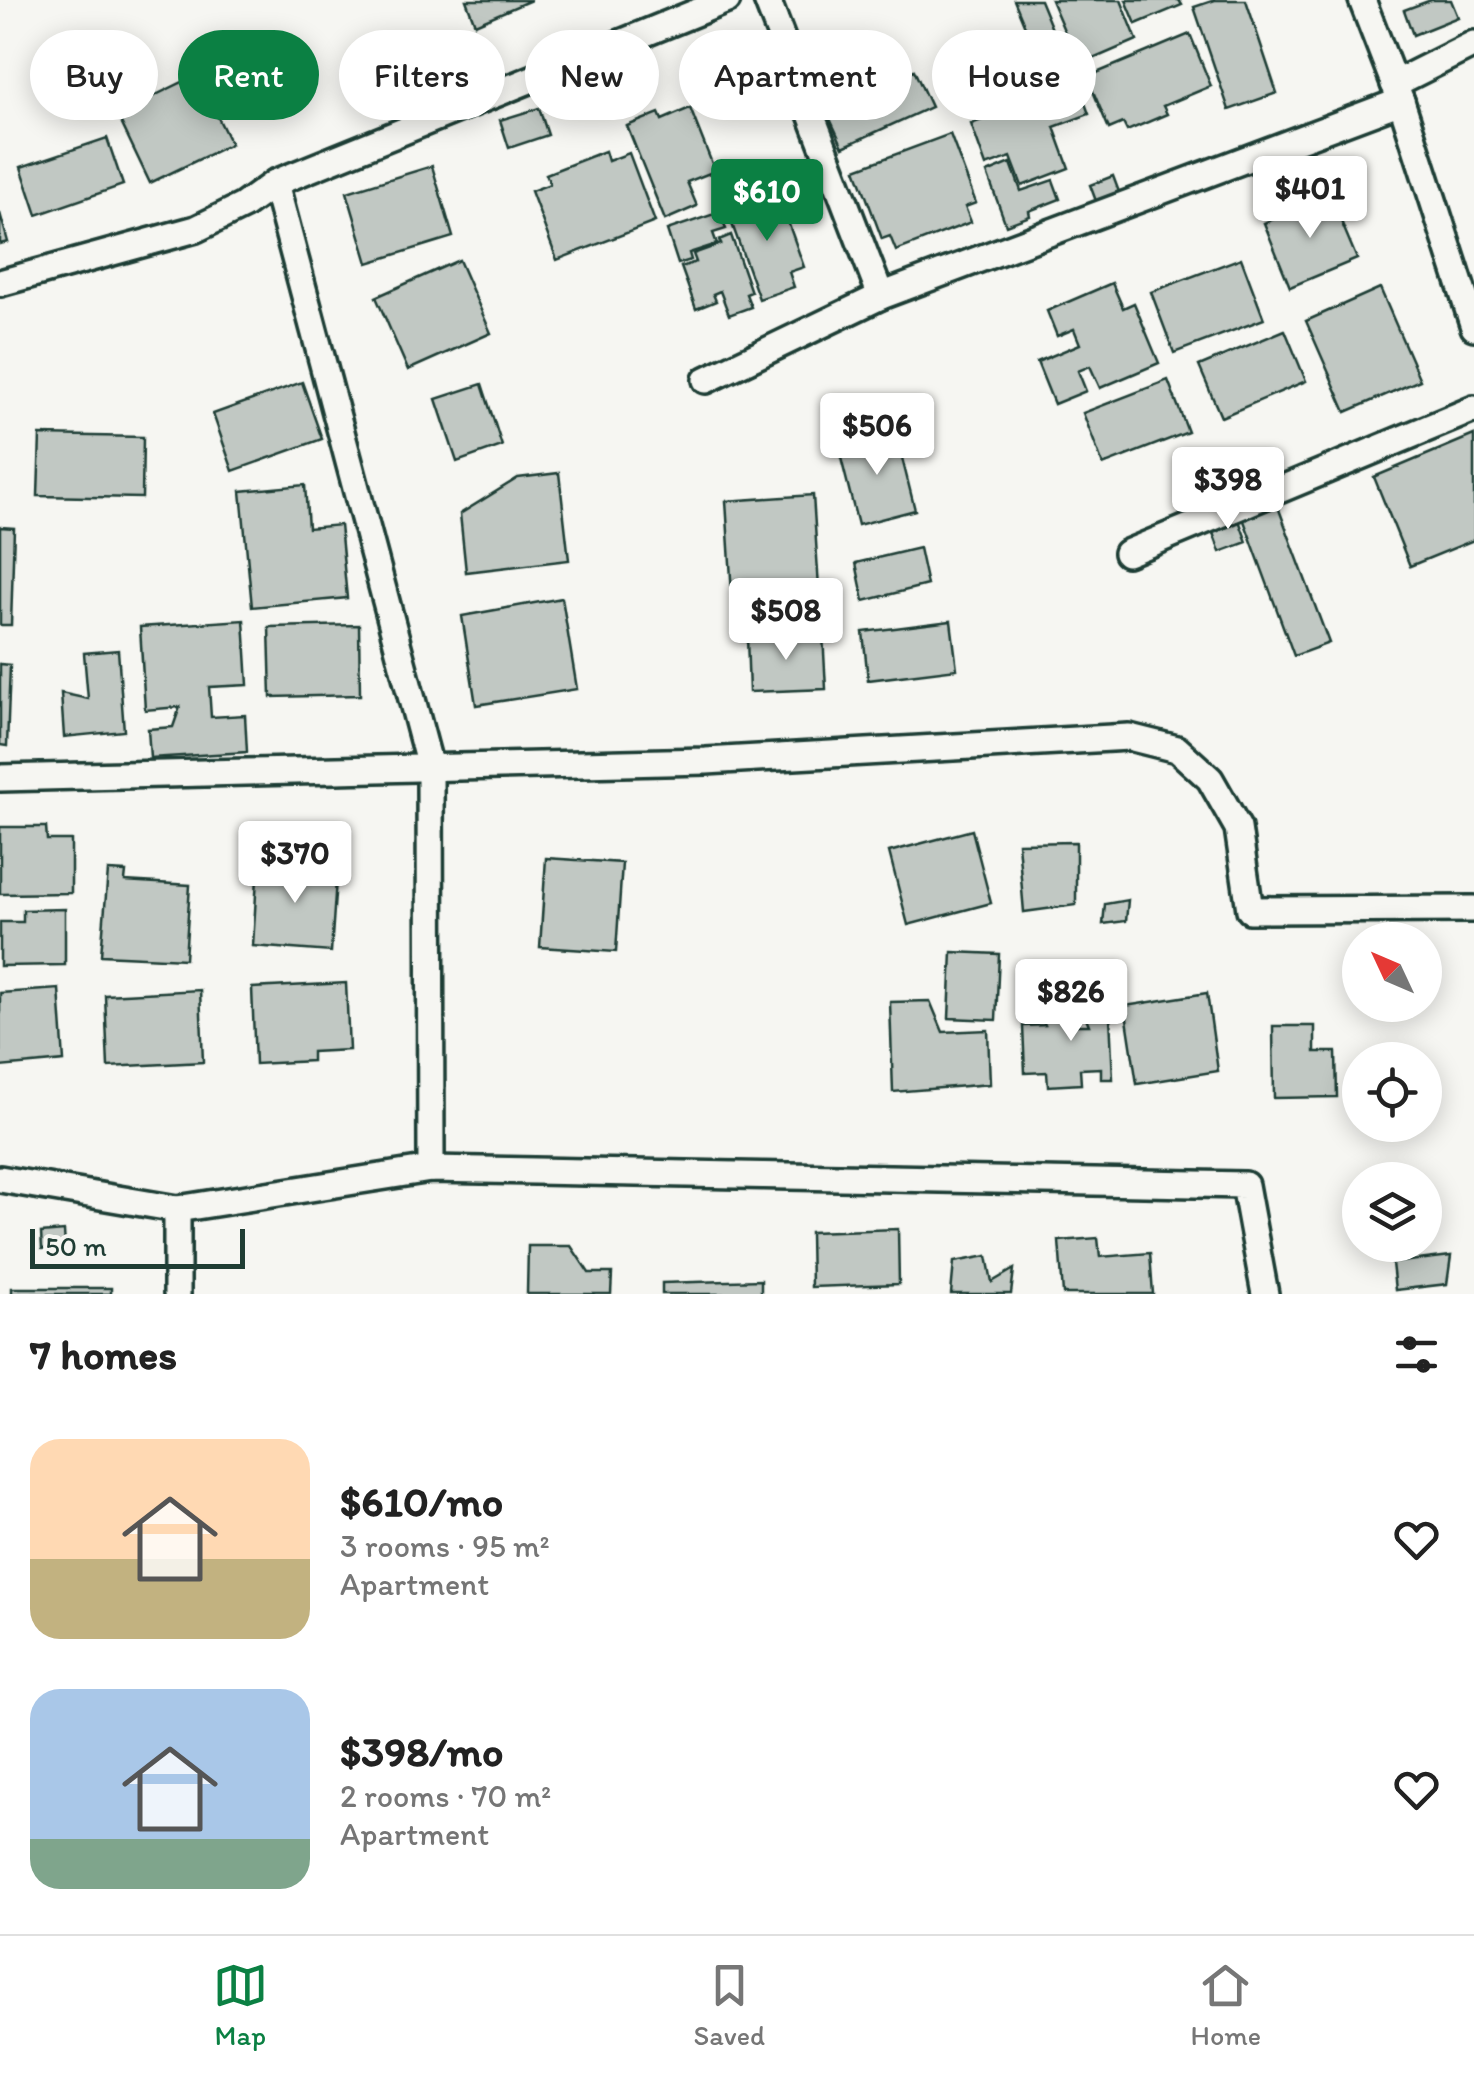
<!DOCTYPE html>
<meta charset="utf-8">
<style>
body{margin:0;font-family:Itim,sans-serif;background:#f6f6f6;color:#222;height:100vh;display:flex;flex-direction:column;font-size:38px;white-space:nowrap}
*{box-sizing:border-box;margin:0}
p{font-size:32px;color:#767676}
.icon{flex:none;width:55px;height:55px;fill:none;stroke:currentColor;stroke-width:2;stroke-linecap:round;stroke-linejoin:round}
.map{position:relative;height:1294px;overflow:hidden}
.side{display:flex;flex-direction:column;background:#fff;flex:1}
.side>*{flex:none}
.banner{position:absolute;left:30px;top:30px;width:1415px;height:90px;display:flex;gap:20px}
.needle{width:65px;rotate:314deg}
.fabs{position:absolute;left:1342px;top:922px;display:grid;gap:20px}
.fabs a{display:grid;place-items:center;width:100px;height:100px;border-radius:50%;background:#fff;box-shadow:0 5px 25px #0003;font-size:50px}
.scale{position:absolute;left:30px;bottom:25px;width:215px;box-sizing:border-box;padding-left:10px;border:5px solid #1f3d34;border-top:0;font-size:28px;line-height:35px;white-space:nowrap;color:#1f3d34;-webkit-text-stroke:8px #f6f6f2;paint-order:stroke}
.price{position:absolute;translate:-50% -85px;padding:0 22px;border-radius:10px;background:#fff;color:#222;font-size:32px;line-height:65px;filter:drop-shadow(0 2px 5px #0008)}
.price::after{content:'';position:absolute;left:50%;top:60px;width:30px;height:22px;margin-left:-15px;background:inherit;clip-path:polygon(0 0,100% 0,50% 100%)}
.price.on{background:#0b8043;color:#fff}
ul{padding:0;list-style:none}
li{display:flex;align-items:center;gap:30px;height:250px;padding:0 30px}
li span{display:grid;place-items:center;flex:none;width:280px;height:200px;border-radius:30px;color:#555}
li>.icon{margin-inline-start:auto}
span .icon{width:120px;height:120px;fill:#fffc;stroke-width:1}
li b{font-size:42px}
h2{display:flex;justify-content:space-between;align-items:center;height:120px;padding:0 30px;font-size:42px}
.chip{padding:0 35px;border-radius:45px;background:#fff;box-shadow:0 5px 25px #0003;font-size:35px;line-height:90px}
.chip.on{background:#0b8043;color:#fff}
.tab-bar{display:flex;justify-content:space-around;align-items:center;height:140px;border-top:2px solid #e0e0e0;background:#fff;font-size:28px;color:#767676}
.tab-bar a{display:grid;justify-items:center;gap:5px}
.tab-bar .on{color:#0b8043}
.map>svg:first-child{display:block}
.building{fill:#c1c8c3;stroke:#1f3d34;stroke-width:2.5}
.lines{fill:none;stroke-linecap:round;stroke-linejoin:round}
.minor-casing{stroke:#1f3d34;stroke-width:32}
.minor{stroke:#f6f6f2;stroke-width:25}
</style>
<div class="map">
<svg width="1474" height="1294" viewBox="0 0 1474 1294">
<rect width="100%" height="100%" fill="#f6f6f2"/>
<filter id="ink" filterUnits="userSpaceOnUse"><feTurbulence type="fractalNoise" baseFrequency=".01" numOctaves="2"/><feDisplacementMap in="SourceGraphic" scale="20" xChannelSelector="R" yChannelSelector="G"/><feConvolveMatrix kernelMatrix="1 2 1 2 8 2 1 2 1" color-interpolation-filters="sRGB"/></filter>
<g filter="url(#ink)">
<!-- building -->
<g class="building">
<polygon points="466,0 531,0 475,24"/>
<polygon points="1014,0 1040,0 1068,68 1046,77"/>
<polygon points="1051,0 1121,0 1137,40 1079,65"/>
<polygon points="1126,0 1179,0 1182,5 1136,24"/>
<polygon points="1215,0 1246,0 1277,93 1229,110 1194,7"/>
<polygon points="1431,0 1451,0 1458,17 1413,35 1404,10"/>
<polygon points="1190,34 1211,86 1163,106 1167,114 1127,131 1123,123 1109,129 1087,77"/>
<polygon points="914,70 931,107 843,147 826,110"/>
<polygon points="197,75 231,144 150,183 117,114"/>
<polygon points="1078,84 1089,114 1054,127 1069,168 1022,186 1011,157 986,166 971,124"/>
<polygon points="539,108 548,135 509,148 500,120"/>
<polygon points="690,108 715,171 687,182 697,206 665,220 627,126 659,113 662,120"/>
<polygon points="950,134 976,203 965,207 971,222 896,251 890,236 882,239 856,169"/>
<polygon points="107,138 123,185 37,215 21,167"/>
<polygon points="605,151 608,161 629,153 655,222 557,260 531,191 550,184 546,174"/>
<polygon points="1011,163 1021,191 1053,180 1060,199 1029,211 1030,216 1006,225 987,173"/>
<polygon points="432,166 453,237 368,263 347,192"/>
<polygon points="1113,176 1119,192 1096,201 1090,185"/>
<polygon points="777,191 804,267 789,272 794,287 759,299 727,210"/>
<polygon points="1330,195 1357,259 1290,287 1264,223"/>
<polygon points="720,212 726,229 713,233 717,244 689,253 691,260 678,264 667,230"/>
<polygon points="0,213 8,242 0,244"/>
<polygon points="731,235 751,292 746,294 751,307 729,315 720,291 713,294 716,301 696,309 681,267 696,262 693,254 721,244 719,240"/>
<polygon points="1241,258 1264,319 1174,353 1151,292"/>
<polygon points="459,260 491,333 408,370 376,297"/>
<polygon points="1112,283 1123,308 1134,303 1159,363 1100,388 1090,366 1078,371 1086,391 1054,404 1037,362 1080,344 1074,329 1057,336 1047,311"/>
<polygon points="1380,288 1420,380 1346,412 1306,321"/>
<polygon points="1285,330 1306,381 1221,417 1199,366"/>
<polygon points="1168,380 1188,432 1103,465 1083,413"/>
<polygon points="302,382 322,439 233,471 213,414"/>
<polygon points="482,384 502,446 457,462 436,399"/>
<polygon points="895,430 915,510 858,525 838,446"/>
<polygon points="40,435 143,437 142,498 38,496"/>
<polygon points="1474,435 1474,540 1410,566 1374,477"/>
<polygon points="559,473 569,560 466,572 460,514 518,478"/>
<polygon points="305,485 308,528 340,525 347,598 252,607 241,491"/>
<polygon points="813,495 819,588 732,594 726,501"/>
<polygon points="1277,504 1329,643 1294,656 1243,518"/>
<polygon points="1236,512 1247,542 1220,552 1209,522"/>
<polygon points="0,527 14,528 11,625 0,625"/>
<polygon points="919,548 927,585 864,601 856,563"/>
<polygon points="562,598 577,689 476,705 462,616"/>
<polygon points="244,620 248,685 209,687 211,717 245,715 247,752 150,758 148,729 173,727 180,707 145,710 140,627"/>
<polygon points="951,621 957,669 868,680 863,632"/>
<polygon points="359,625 360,695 271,697 269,627"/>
<polygon points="823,634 826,689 749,692 747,637"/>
<polygon points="118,650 124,731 64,737 61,693 88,699 84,653"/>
<polygon points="0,664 10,665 7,746 0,745"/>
<polygon points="0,827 46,827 47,840 71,840 71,893 0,894"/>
<polygon points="972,830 991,903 908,925 889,852"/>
<polygon points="1076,842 1076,905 1024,912 1018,843"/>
<polygon points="546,858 622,863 616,952 540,947"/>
<polygon points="258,860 337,865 331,952 253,946"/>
<polygon points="108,871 126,872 125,881 190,885 185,959 101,955"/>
<polygon points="1128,900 1126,921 1103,924 1105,904"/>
<polygon points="65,909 65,965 0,966 0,922 23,922 23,910"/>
<polygon points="952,952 999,954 996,1020 949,1018"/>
<polygon points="346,983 349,1050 312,1052 312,1061 255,1064 252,988"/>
<polygon points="59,989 64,1061 0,1067 0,993"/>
<polygon points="200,990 203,1062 108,1067 105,995"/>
<polygon points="1207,993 1218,1071 1137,1084 1125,1006"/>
<polygon points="1109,995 1113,1079 1101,1079 1101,1068 1080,1069 1081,1084 1048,1086 1047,1072 1025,1073 1023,1026 1045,1025 1040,1013 1067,1012 1071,1025 1089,1025 1077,996"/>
<polygon points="930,1001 943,1032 988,1030 990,1084 893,1092 890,1002"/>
<polygon points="1273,1026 1315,1026 1315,1052 1336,1052 1337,1097 1274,1098"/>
<polygon points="898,1229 899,1284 811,1287 810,1232"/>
<polygon points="64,1231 65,1247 42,1249 41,1233"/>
<polygon points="1098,1238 1100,1257 1150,1253 1153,1294 1063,1294 1059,1241"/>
<polygon points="528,1246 571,1246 589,1273 612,1273 611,1294 527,1294"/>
<polygon points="987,1256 992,1282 1014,1269 1011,1294 951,1294 954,1262"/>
<polygon points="1451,1256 1447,1284 1395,1290 1392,1263"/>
<polygon points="761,1280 761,1294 662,1294 662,1283"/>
<rect x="12" y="1288" width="99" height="6"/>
</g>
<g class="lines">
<defs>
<g id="minor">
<polyline points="767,0 881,296"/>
<polyline points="1362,0 1401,101 1474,327"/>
<polyline points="1394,84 1474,44"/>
<polyline points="275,183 430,767 431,1169"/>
<polyline points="0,283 196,229 243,206 275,183 727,0"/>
<polyline points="706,380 881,296 1401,101"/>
<polyline points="1127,553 1474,409"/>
<polyline points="0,778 706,761 1129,737 1177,749 1210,779 1238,828 1250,910 1474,909"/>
<polyline points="0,1179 177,1209 431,1169 1245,1185 1265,1294"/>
<polyline points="177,1209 177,1294"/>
</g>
</defs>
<!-- minor casing -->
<use href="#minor" class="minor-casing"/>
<!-- minor -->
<use href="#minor" class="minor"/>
</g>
</g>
</svg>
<div class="fabs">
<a><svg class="needle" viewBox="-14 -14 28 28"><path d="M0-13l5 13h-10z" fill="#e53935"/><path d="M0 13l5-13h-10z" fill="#767676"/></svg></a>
<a><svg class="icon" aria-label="locate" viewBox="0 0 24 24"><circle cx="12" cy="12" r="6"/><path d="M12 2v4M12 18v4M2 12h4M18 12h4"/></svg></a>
<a><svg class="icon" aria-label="layers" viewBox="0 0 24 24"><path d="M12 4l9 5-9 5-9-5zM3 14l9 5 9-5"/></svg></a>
</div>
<div class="scale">50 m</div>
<b class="price" style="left:1310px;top:241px">$401</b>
<b class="price on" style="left:767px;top:244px">$610</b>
<b class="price" style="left:877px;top:478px">$506</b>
<b class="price" style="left:1228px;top:532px">$398</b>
<b class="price" style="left:786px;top:663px">$508</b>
<b class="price" style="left:295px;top:906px">$370</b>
<b class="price" style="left:1071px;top:1044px">$826</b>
<div class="banner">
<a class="chip">Buy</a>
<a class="chip on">Rent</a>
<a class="chip">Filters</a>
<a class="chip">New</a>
<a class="chip">Apartment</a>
<a class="chip">House</a>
</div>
</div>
<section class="side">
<h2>7 homes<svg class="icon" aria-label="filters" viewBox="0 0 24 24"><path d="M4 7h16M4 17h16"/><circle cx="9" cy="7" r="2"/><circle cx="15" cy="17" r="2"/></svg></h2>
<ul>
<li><span style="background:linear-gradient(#ffd9b3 60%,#c2b280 0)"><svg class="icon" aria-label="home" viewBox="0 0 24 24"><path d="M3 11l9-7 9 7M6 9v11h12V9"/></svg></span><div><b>$610/mo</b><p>3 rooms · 95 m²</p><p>Apartment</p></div><svg class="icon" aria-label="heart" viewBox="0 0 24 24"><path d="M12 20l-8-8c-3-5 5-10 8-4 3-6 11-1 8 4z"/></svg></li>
<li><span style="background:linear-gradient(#a9c7e8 75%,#7fa58c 0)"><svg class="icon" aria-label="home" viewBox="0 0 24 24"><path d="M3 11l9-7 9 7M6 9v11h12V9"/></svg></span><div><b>$398/mo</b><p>2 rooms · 70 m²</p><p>Apartment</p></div><svg class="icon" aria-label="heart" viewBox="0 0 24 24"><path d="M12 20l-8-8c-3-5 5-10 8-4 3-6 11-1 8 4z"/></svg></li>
</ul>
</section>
<nav class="tab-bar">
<a class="on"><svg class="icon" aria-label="map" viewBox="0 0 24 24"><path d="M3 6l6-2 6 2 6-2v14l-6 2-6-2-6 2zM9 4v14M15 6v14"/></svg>Map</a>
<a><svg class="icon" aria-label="saved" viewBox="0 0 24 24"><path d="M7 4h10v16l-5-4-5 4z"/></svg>Saved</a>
<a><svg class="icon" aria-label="home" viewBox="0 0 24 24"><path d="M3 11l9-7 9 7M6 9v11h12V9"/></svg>Home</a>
</nav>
